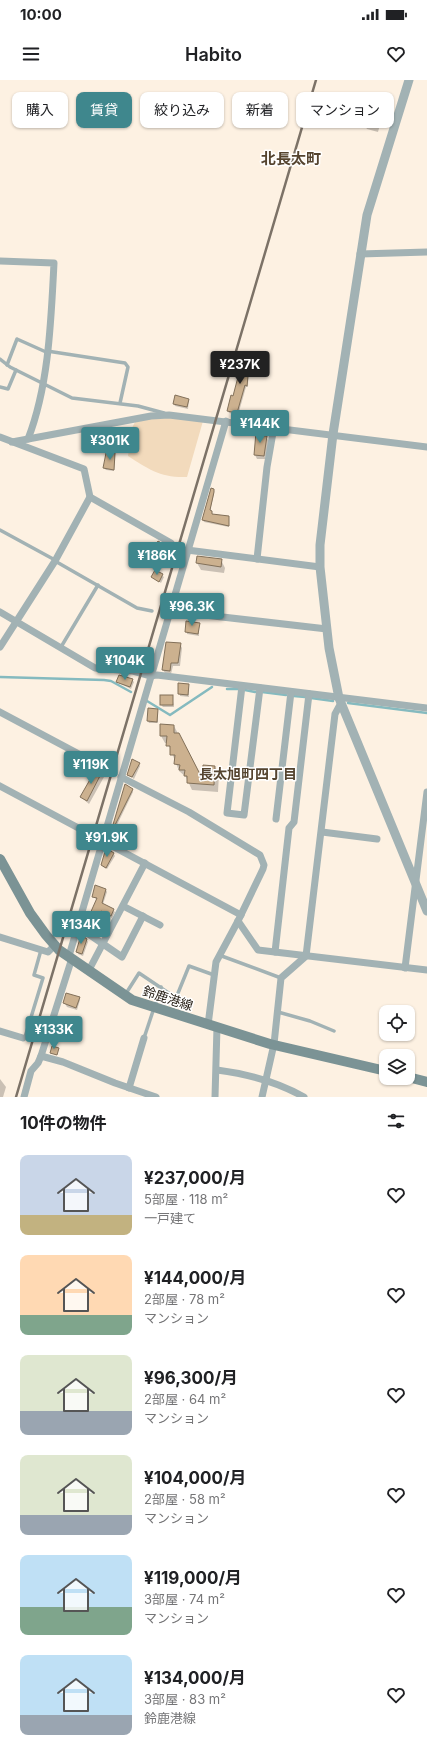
<!DOCTYPE html>
<html lang="ja">
<meta charset="utf-8">
<style>
body{margin:0;font-family:Inter,"Noto Sans JP",sans-serif;background:#f6f6f6;color:#202124;height:100vh;display:flex;flex-direction:column;font-size:15px;white-space:nowrap}
*{box-sizing:border-box;margin:0}
p{font-size:13px;color:#757577}
.icon{flex:none;width:22px;height:22px;fill:none;stroke:currentColor;stroke-width:2;stroke-linecap:round;stroke-linejoin:round}
.map{position:relative;height:1017px;overflow:hidden}
.details{display:flex;flex-direction:column;background:#fff;flex:1}
.details>*{flex:none}
.guide{position:absolute;left:12px;top:12px;width:403px;height:36px;display:flex;gap:8px}
.tools{position:absolute;left:379px;top:925px;display:grid;gap:8px}
.tools a{display:grid;place-items:center;width:36px;height:36px;border-radius:8px;background:#fff;box-shadow:0 1px 3px #0004;font-size:20px}
.price{position:absolute;translate:-50% -34px;padding:0 9px;border-radius:4px;background:#3f878d;color:#fff;font-size:13px;line-height:26px;filter:drop-shadow(0 1px 2px #0008)}
.price::after{content:'';position:absolute;left:50%;top:24px;width:12px;height:9px;margin-left:-6px;background:inherit;clip-path:polygon(0 0,100% 0,50% 100%)}
.price.on{background:#222;color:#fff}
ul{padding:0;list-style:none}
li{display:flex;align-items:center;gap:12px;height:100px;padding:0 20px}
li span{display:grid;place-items:center;flex:none;width:112px;height:80px;border-radius:8px;color:#555}
li>.icon{margin-inline-start:auto}
span .icon{width:48px;height:48px;fill:#fffc;stroke-width:1}
li b{font-size:17px}
h2{display:flex;justify-content:space-between;align-items:center;height:48px;padding:0 20px;font-size:17px}
.pill{padding:0 14px;border-radius:8px;background:#fff;box-shadow:0 1px 3px #0004;font-size:14px;line-height:36px}
.pill.on{background:#3f878d;color:#fff}
.status{display:flex;justify-content:space-between;align-items:center;height:28px;padding:0 20px;background:#fff;direction:ltr}
.status svg{height:11px;fill:currentColor}
header{display:flex;justify-content:space-between;align-items:center;height:52px;padding:0 20px;background:#fff;font-size:18px;font-weight:600}
.map>svg:first-child{display:block}
.green{fill:#f2dabc}
.shadow{fill:#0003}
.lines{fill:none;stroke-linecap:round;stroke-linejoin:round}
.stream{stroke:#85babf;stroke-width:2.5}
.building{fill:#ccb18f;stroke:#827059}
.service{stroke:#a2b2b4;stroke-width:3.5}
.minor{stroke:#a2b2b4;stroke-width:7}
.tertiary{stroke:#a2b2b4;stroke-width:9}
.secondary{stroke:#7b9395;stroke-width:10}
.rail{stroke:#7c7267;stroke-width:2.5}
.labels{text-anchor:middle;dominant-baseline:central;stroke-width:3;stroke-linejoin:round;paint-order:stroke}
.street-label{font-size:13px;fill:#282017;stroke:#fff}
.neighbourhood-label{font-size:14px;font-weight:bold;fill:#55442f;stroke:#fff}
.quarter-label{font-size:15px;font-weight:bold;fill:#55442f;stroke:#fff}
</style>
<div class="status"><b>10:00</b><svg viewBox="0 0 49 12"><path d="M0 12V9h3v3zM5 12V6h3v6zM10 12V3h3v9zM15 12V0h3v12zM26 1h20v11H26zM47 4h2v5h-2z"/></svg></div>
<header><svg class="icon" aria-label="menu" viewBox="0 0 24 24"><path d="M4 6h16M4 12h16M4 18h16"/></svg>Habito<svg class="icon" aria-label="heart" viewBox="0 0 24 24"><path d="M12 20l-8-8c-3-5 5-10 8-4 3-6 11-1 8 4z"/></svg></header>
<div class="map">
<svg width="427" height="1017" viewBox="0 0 427 1017">
<rect width="100%" height="100%" fill="#fdf1e2"/>
<!-- green -->
<path class="green" d="M166,336L203,341L187,397C161,398 148,389 128,376L132,348L136,340Z"/>
<!-- shadow -->
<g class="shadow">
<polygon points="381,20 385,27 378,52 367,49 363,42"/>
<polygon points="249,277 248,307 246,307 238,335 229,333 228,330"/>
<polygon points="189,319 188,329 175,326 174,324"/>
<polygon points="263,354 269,361 265,379 257,379 255,375"/>
<polygon points="115,374 114,391 106,390 104,388"/>
<polygon points="213,410 214,414 210,431 213,435 229,437 229,447 204,442 203,440"/>
<polygon points="167,468 169,470 164,478 153,470"/>
<polygon points="221,480 225,488 224,493 201,490 197,483"/>
<polygon points="156,492 164,497 161,503 153,497"/>
<polygon points="187,542 199,543 199,556 187,554"/>
<polygon points="180,564 182,568 180,586 173,586 171,594 165,593 163,590"/>
<polygon points="124,576 138,576 139,578 136,584"/>
<polygon points="132,600 134,602 131,609 117,602"/>
<polygon points="179,604 188,605 189,617 180,616"/>
<polygon points="172,616 174,627 163,627 161,625"/>
<polygon points="158,630 158,643 149,643 148,641"/>
<polygon points="174,646 203,701 215,687 219,694 218,712 192,710 186,697 179,691 168,663 165,663 161,656"/>
<polygon points="139,684 140,686 134,699 128,695"/>
<polygon points="96,690 104,697 89,724 81,717"/>
<polygon points="132,709 133,712 114,751 113,748"/>
<polygon points="113,773 115,776 107,789 103,787 102,785"/>
<polygon points="106,810 107,812 103,824 115,832 112,838 102,833 93,851 86,845 97,820 93,816"/>
<polygon points="87,860 88,862 83,876 78,874 77,871"/>
<polygon points="79,918 80,920 77,930 67,927 64,922"/>
<polygon points="75,943 77,946 73,958 64,956 64,951 57,947"/>
<polygon points="0,999 6,1007 3,1017 0,1017"/>
</g>
<g class="lines">
<!-- stream -->
<g class="stream">
<polyline points="0,597 104,600 111,601 131,612"/>
<polyline points="227,609 238,609"/>
<polyline points="245,610 255,612"/>
<polyline points="262,612 286,615"/>
<polyline points="294,616 305,617"/>
<polyline points="311,618 333,621"/>
<polyline points="147,621 170,635 212,607"/>
<polyline points="348,623 427,633"/>
</g>
</g>
<!-- building -->
<g class="building">
<polygon points="369,16 381,19 374,45 362,42"/>
<polygon points="244,274 250,276 247,306 245,305 237,333 227,331 231,315 233,316"/>
<polygon points="175,315 189,319 187,327 173,324"/>
<polygon points="256,352 264,353 264,356 267,356 264,376 254,375"/>
<polygon points="106,373 115,373 114,390 103,388"/>
<polygon points="211,408 214,409 214,412 210,430 212,431 212,434 229,436 229,446 202,440"/>
<polygon points="158,461 168,467 163,477 152,470"/>
<polygon points="197,476 222,479 221,487 196,483"/>
<polygon points="155,490 163,494 159,502 151,497"/>
<polygon points="186,541 200,543 198,554 185,552"/>
<polygon points="166,562 181,563 178,583 171,583 170,591 162,590"/>
<polygon points="127,569 139,576 134,583 123,576"/>
<polygon points="119,595 133,599 130,607 116,602"/>
<polygon points="178,603 189,604 188,615 178,614"/>
<rect x="160" y="615" width="13" height="10"/>
<polygon points="148,628 158,629 157,642 147,641"/>
<polygon points="160,644 174,645 174,653 179,653 202,698 203,685 215,686 214,705 187,703 187,696 184,696 185,690 179,690 180,685 174,684 175,675 170,675 170,666 166,666 167,656 160,656"/>
<polygon points="132,679 140,683 132,697 127,695"/>
<polygon points="96,689 102,692 87,721 80,717"/>
<polygon points="125,704 133,709 113,749 112,748"/>
<polygon points="106,768 114,773 106,788 101,785"/>
<polygon points="95,805 106,809 102,823 114,829 111,836 101,831 91,850 85,845 97,818 92,817"/>
<polygon points="81,855 87,859 82,874 76,872"/>
<polygon points="66,913 80,917 76,928 63,923"/>
<polygon points="59,937 76,943 72,957 62,954 63,949 55,947"/>
<polygon points="52,966 59,968 57,975 50,973"/>
</g>
<g class="lines">
<!-- service -->
<g class="service">
<polyline points="47,271 125,283 128,287 120,323"/>
<polyline points="0,279 10,287 72,318 138,326 164,333"/>
<polyline points="7,285 17,259 46,272"/>
<polyline points="0,307 8,309 16,290"/>
<polyline points="0,450 55,480"/>
<polyline points="55,481 137,528 152,531"/>
<polyline points="61,567 98,505"/>
<polyline points="219,875 281,898"/>
<polyline points="125,915 139,893 176,918 189,886 214,895"/>
<polyline points="278,932 310,941 334,951"/>
<polyline points="24,958 25,957 43,898 34,895 41,870"/>
<polyline points="144,958 161,907"/>
</g>
<!-- minor -->
<g class="minor">
<polyline points="360,174 427,172"/>
<path d="M0,181L54,183C51,240 49,305 28,359"/>
<polyline points="0,357 84,389 90,417 55,481 0,567"/>
<polyline points="12,362 151,336 169,335 427,367"/>
<polyline points="90,417 171,463"/>
<polyline points="187,470 320,487"/>
<polyline points="257,479 267,387 274,347"/>
<polyline points="170,531 327,549"/>
<polyline points="0,532 95,588 132,591 150,596 157,595 427,628"/>
<polyline points="242,606 227,733 244,735 260,608"/>
<polyline points="0,632 107,689"/>
<polyline points="121,697 189,732 260,775 264,785 263,789 238,841 216,882 208,945"/>
<polyline points="0,706 241,835"/>
<polyline points="276,739 291,612"/>
<polyline points="322,752 377,759"/>
<polyline points="123,826 160,845"/>
<polyline points="238,841 258,870 427,890"/>
<polyline points="77,846 122,877 143,836"/>
<polyline points="0,857 48,872 55,865"/>
<polyline points="275,872 289,748 294,742 309,614"/>
<polyline points="69,876 226,341"/>
<polyline points="405,888 427,712"/>
<polyline points="89,890 145,783"/>
<polyline points="0,951 23,958"/>
<polyline points="41,976 72,878"/>
<path d="M217,990C248,994 276,1001 304,1017"/>
<polyline points="129,1008 144,958"/>
<polyline points="24,1017 31,991 38,983 41,976 63,982 115,1003 156,1017"/>
<polyline points="215,1017 217,947"/>
<polyline points="262,1017 274,964 281,898 306,876 335,634 341,623"/>
</g>
<!-- tertiary -->
<polyline class="tertiary" points="409,0 367,135 333,354 320,465 320,487 329,568 339,618 427,831"/>
<!-- secondary -->
<g class="secondary">
<polyline points="0,779 30,833 46,855 59,870 132,920 270,964 386,991"/>
<polyline points="408,997 427,1002"/>
</g>
<!-- rail -->
<polyline class="rail" points="16,1017 316,0"/>
</g>
<g class="labels">
<!-- street labels -->
<g class="street-label">
<text transform="translate(168 918) rotate(18)">鈴鹿港線</text>
</g>
<!-- neighbourhood labels -->
<g class="neighbourhood-label">
<text x="248" y="693">長太旭町四丁目</text>
</g>
<!-- quarter labels -->
<g class="quarter-label">
<text x="291" y="78">北長太町</text>
</g>
</g>
</svg>
<div class="tools">
<a><svg class="icon" aria-label="locate" viewBox="0 0 24 24"><circle cx="12" cy="12" r="6"/><path d="M12 2v4M12 18v4M2 12h4M18 12h4"/></svg></a>
<a><svg class="icon" aria-label="layers" viewBox="0 0 24 24"><path d="M12 4l9 5-9 5-9-5zM3 14l9 5 9-5"/></svg></a>
</div>
<b class="price on" style="left:240px;top:305px">¥237K</b>
<b class="price" style="left:260px;top:364px">¥144K</b>
<b class="price" style="left:110px;top:381px">¥301K</b>
<b class="price" style="left:157px;top:496px">¥186K</b>
<b class="price" style="left:192px;top:547px">¥96.3K</b>
<b class="price" style="left:125px;top:601px">¥104K</b>
<b class="price" style="left:91px;top:705px">¥119K</b>
<b class="price" style="left:107px;top:778px">¥91.9K</b>
<b class="price" style="left:81px;top:865px">¥134K</b>
<b class="price" style="left:54px;top:970px">¥133K</b>
<div class="guide">
<a class="pill">購入</a>
<a class="pill on">賃貸</a>
<a class="pill">絞り込み</a>
<a class="pill">新着</a>
<a class="pill">マンション</a>
</div>
</div>
<section class="details">
<h2>10件の物件<svg class="icon" aria-label="filters" viewBox="0 0 24 24"><path d="M4 7h16M4 17h16"/><circle cx="9" cy="7" r="2"/><circle cx="15" cy="17" r="2"/></svg></h2>
<ul>
<li><span style="background:linear-gradient(#c9d6e8 75%,#c2b280 0)"><svg class="icon" aria-label="home" viewBox="0 0 24 24"><path d="M3 11l9-7 9 7M6 9v11h12V9"/></svg></span><div><b>¥237,000/月</b><p>5部屋 · 118 m²</p><p>一戸建て</p></div><svg class="icon" aria-label="heart" viewBox="0 0 24 24"><path d="M12 20l-8-8c-3-5 5-10 8-4 3-6 11-1 8 4z"/></svg></li>
<li><span style="background:linear-gradient(#ffd9b3 75%,#7fa58c 0)"><svg class="icon" aria-label="home" viewBox="0 0 24 24"><path d="M3 11l9-7 9 7M6 9v11h12V9"/></svg></span><div><b>¥144,000/月</b><p>2部屋 · 78 m²</p><p>マンション</p></div><svg class="icon" aria-label="heart" viewBox="0 0 24 24"><path d="M12 20l-8-8c-3-5 5-10 8-4 3-6 11-1 8 4z"/></svg></li>
<li><span style="background:linear-gradient(#dfe7d0 70%,#9aa5b1 0)"><svg class="icon" aria-label="home" viewBox="0 0 24 24"><path d="M3 11l9-7 9 7M6 9v11h12V9"/></svg></span><div><b>¥96,300/月</b><p>2部屋 · 64 m²</p><p>マンション</p></div><svg class="icon" aria-label="heart" viewBox="0 0 24 24"><path d="M12 20l-8-8c-3-5 5-10 8-4 3-6 11-1 8 4z"/></svg></li>
<li><span style="background:linear-gradient(#dfe7d0 75%,#9aa5b1 0)"><svg class="icon" aria-label="home" viewBox="0 0 24 24"><path d="M3 11l9-7 9 7M6 9v11h12V9"/></svg></span><div><b>¥104,000/月</b><p>2部屋 · 58 m²</p><p>マンション</p></div><svg class="icon" aria-label="heart" viewBox="0 0 24 24"><path d="M12 20l-8-8c-3-5 5-10 8-4 3-6 11-1 8 4z"/></svg></li>
<li><span style="background:linear-gradient(#bfe0f5 65%,#7fa58c 0)"><svg class="icon" aria-label="home" viewBox="0 0 24 24"><path d="M3 11l9-7 9 7M6 9v11h12V9"/></svg></span><div><b>¥119,000/月</b><p>3部屋 · 74 m²</p><p>マンション</p></div><svg class="icon" aria-label="heart" viewBox="0 0 24 24"><path d="M12 20l-8-8c-3-5 5-10 8-4 3-6 11-1 8 4z"/></svg></li>
<li><span style="background:linear-gradient(#bfe0f5 75%,#9aa5b1 0)"><svg class="icon" aria-label="home" viewBox="0 0 24 24"><path d="M3 11l9-7 9 7M6 9v11h12V9"/></svg></span><div><b>¥134,000/月</b><p>3部屋 · 83 m²</p><p>鈴鹿港線</p></div><svg class="icon" aria-label="heart" viewBox="0 0 24 24"><path d="M12 20l-8-8c-3-5 5-10 8-4 3-6 11-1 8 4z"/></svg></li>
</ul>
</section>
